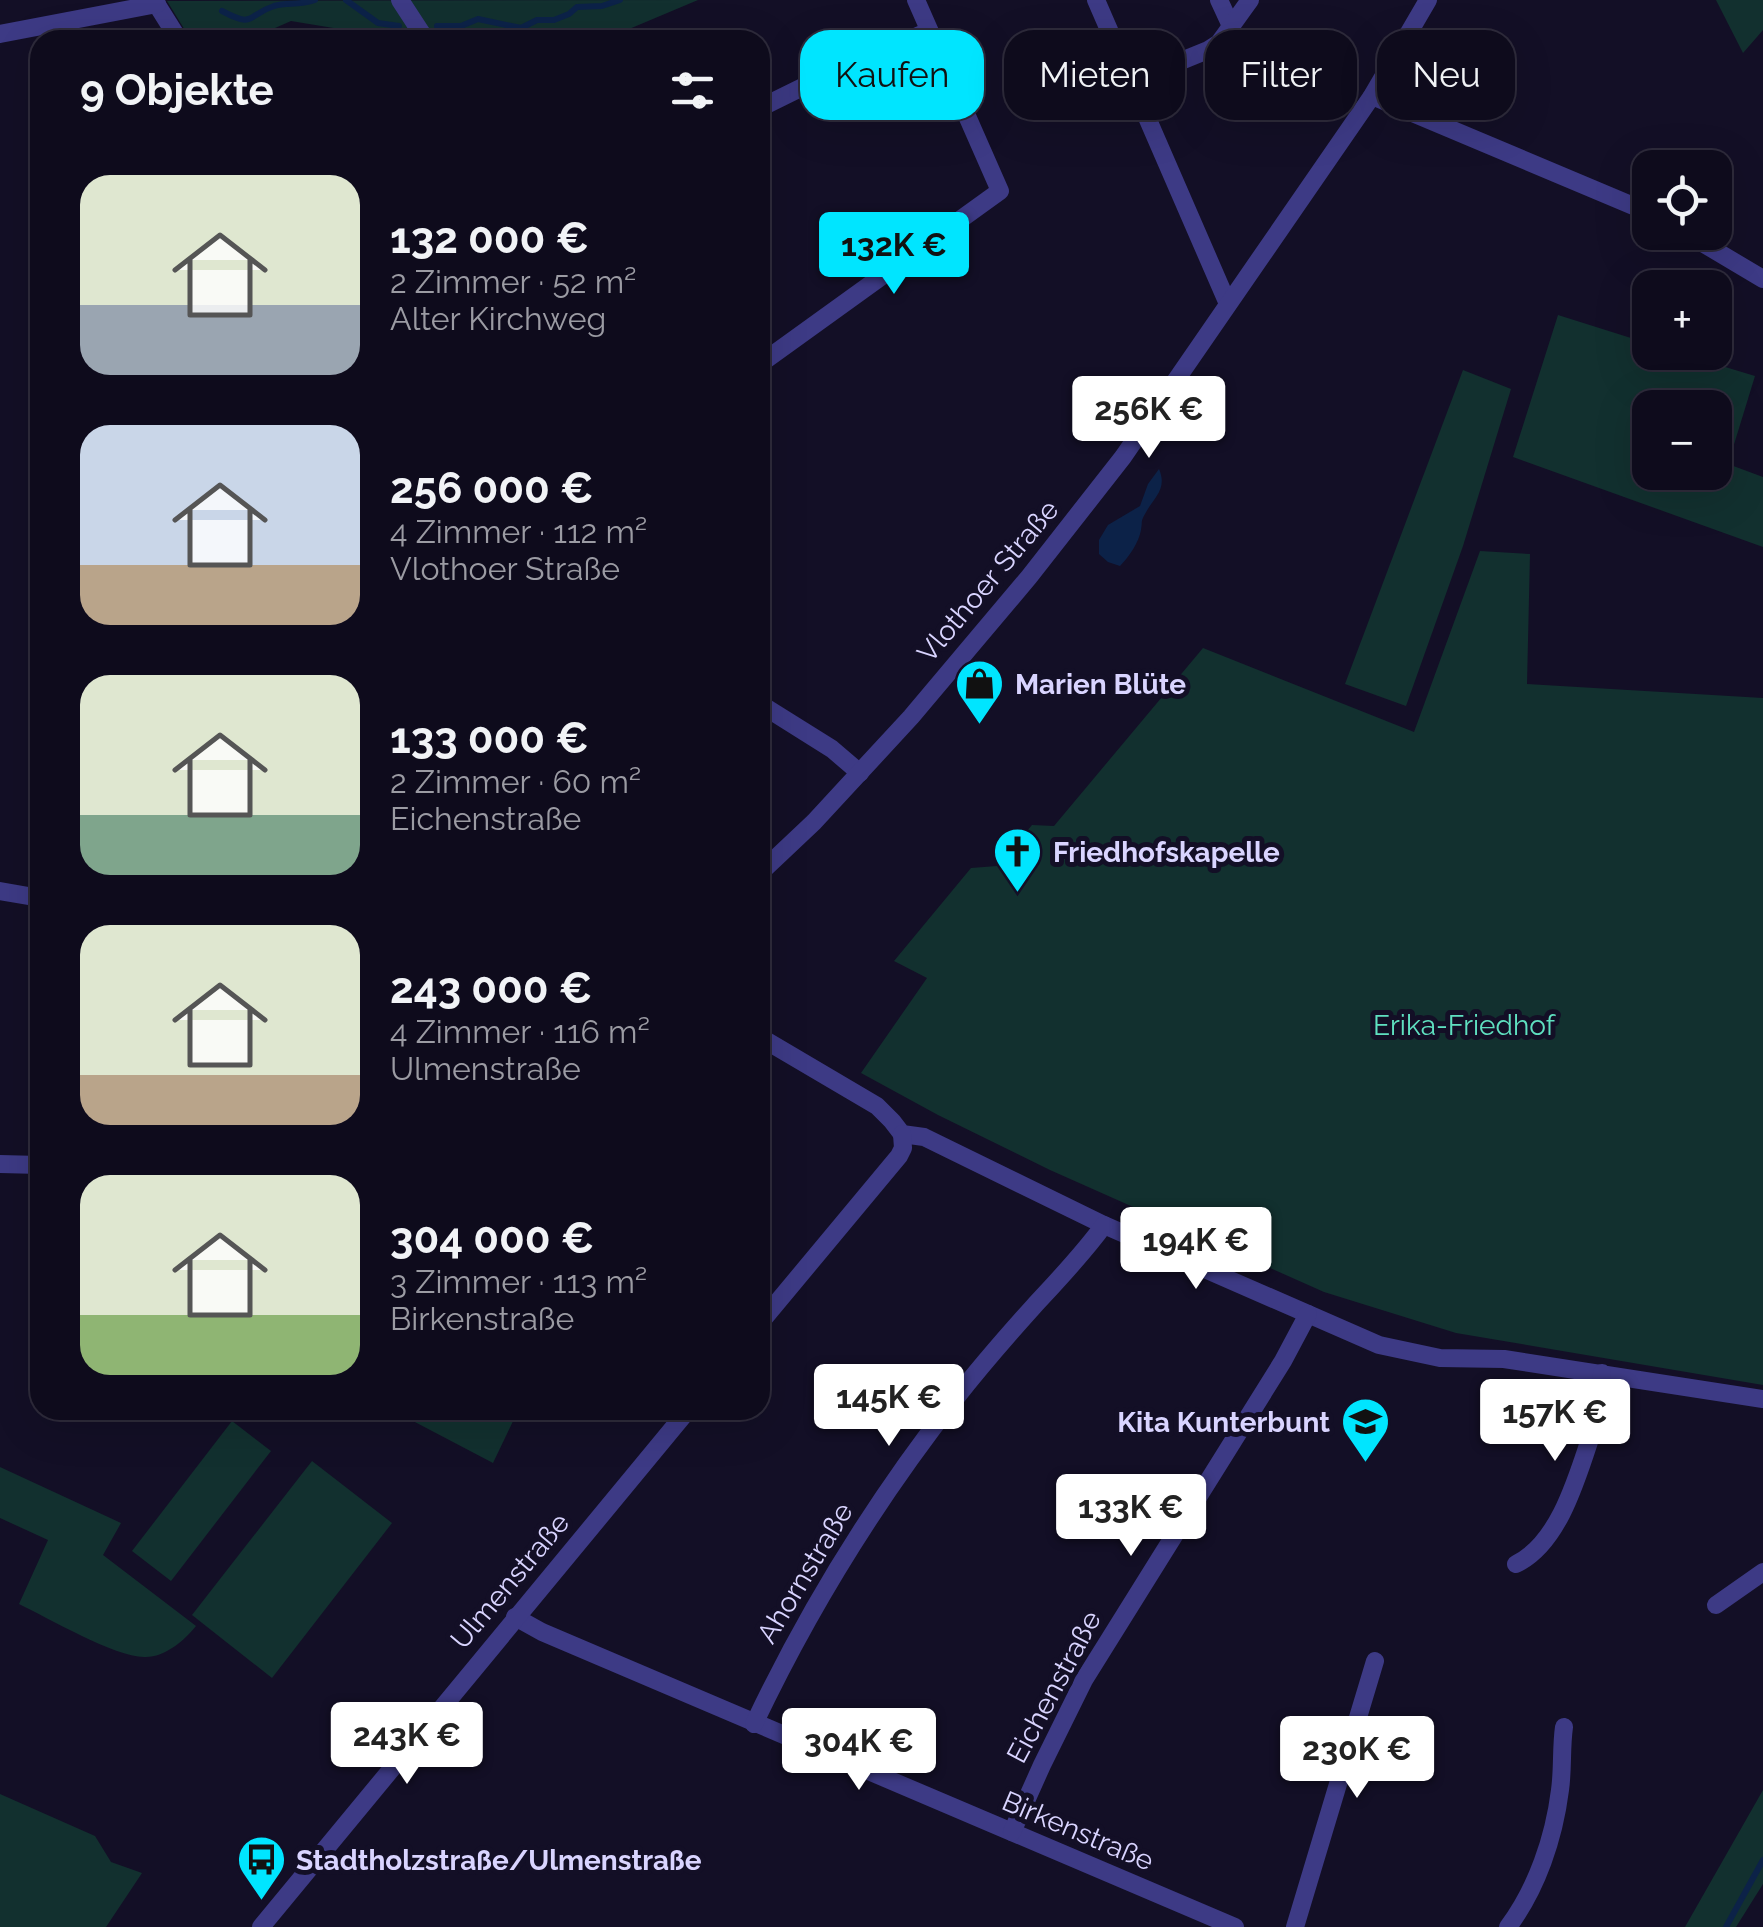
<!DOCTYPE html>
<html lang="de">
<meta charset="utf-8">
<style>
body{margin:0;font-family:Raleway,sans-serif;background:#1c1929;color:#f1f3f6;height:100vh;display:flex;flex-direction:column;font-size:38px;white-space:nowrap}
*{box-sizing:border-box;margin:0}
p{font-size:32px;color:#9b9ba3}
.icon{flex:none;width:55px;height:55px;fill:none;stroke:currentColor;stroke-width:2;stroke-linecap:round;stroke-linejoin:round}
.map{position:relative;flex:1;overflow:hidden}
.sheet{position:absolute;left:30px;top:30px;width:740px;height:1390px;display:flex;flex-direction:column;background:#0e0b1c;border-radius:30px;box-shadow:0 10px 40px #0002,0 0 0 2px #2e2b3b}
.sheet>*{flex:none}
.banner{position:absolute;left:800px;top:30px;width:812px;height:90px;display:flex;gap:20px}
.fabs{position:absolute;left:1632px;top:150px;display:grid;gap:20px}
.fabs a{display:grid;place-items:center;width:100px;height:100px;border-radius:20px;background:#0e0b1c;box-shadow:0 10px 40px #0002,0 0 0 2px #2e2b3b;font-size:50px}
.price{position:absolute;translate:-50% -85px;padding:0 22px;border-radius:10px;background:#fff;color:#222;font-size:32px;line-height:65px;filter:drop-shadow(0 2px 5px #0008)}
.price::after{content:'';position:absolute;left:50%;top:60px;width:30px;height:22px;margin-left:-15px;background:inherit;clip-path:polygon(0 0,100% 0,50% 100%)}
.price.active{background:#00e5ff;color:#111}
ul{padding:0;list-style:none}
li{display:flex;align-items:center;gap:30px;height:250px;padding:0 50px}
li span{display:grid;place-items:center;flex:none;width:280px;height:200px;border-radius:30px;color:#555}
li>.icon{margin-inline-start:auto}
span .icon{width:120px;height:120px;fill:#fffc;stroke-width:1}
li b{font-size:42px}
h2{display:flex;justify-content:space-between;align-items:center;height:120px;padding:0 50px;font-size:42px}
.chip{padding:0 35px;border-radius:30px;background:#0e0b1c;box-shadow:0 10px 40px #0002,0 0 0 2px #2e2b3b;font-size:35px;line-height:90px}
.chip.active{background:#00e5ff;color:#111}
.map>svg:first-child{display:block}
.green{fill:#12302f;fill-rule:evenodd}
.water{fill:#0c2248}
.lines{fill:none;stroke-linecap:round;stroke-linejoin:round}
.stream{stroke:#0c2248;stroke-width:6}
.minor{stroke:#3d3a85;stroke-width:18}
.labels{text-anchor:middle;dominant-baseline:central;stroke-width:10;stroke-linejoin:round;paint-order:stroke}
.street-label{font-size:28px;fill:#d9d4ff;stroke:#130f26}
.poi-label{font-size:28px;font-weight:bold;fill:#d9d4ff;stroke:#130f26;text-anchor:start}
.park-label{font-size:28px;fill:#5fe0c0;stroke:#130f26}
</style>
<div class="map">
<svg width="1763" height="1927" viewBox="0 0 1763 1927">
<rect width="100%" height="100%" fill="#130f26"/>
<!-- green -->
<g class="green">
<polygon points="698,0 603,40 406,40 291,21 248,40 191,40 167,1"/>
<polygon points="1716,0 1763,0 1763,30 1743,53"/>
<path d="M1558,315L1650,344V352L1679,353L1755,376L1728,464L1763,477V547L1513,457ZM1650,408H1715V472H1650Z"/>
<polygon points="1463,370 1511,389 1463,546 1406,706 1345,684"/>
<polygon points="1480,551 1530,554 1527,684 1763,698 1763,1385 1456,1333 1324,1292 1050,1170 938,1115 861,1073 927,978 894,961 971,868 997,866 1032,825 1054,826 1203,648 1414,732"/>
<polygon points="392,1410 502,1410 515,1417 493,1463"/>
<polygon points="232,1421 271,1451 171,1581 132,1551"/>
<polygon points="312,1461 392,1523 272,1678 192,1615"/>
<path d="M0,1467L121,1523L103,1555L196,1626C184,1641 164,1658 144,1657C115,1657 48,1618 19,1604L48,1540L0,1518Z"/>
<polygon points="1763,1790 1763,1884 1736,1927 1685,1927"/>
<polygon points="0,1794 95,1836 111,1862 142,1873 106,1927 0,1927"/>
</g>
<!-- water -->
<path class="water" d="M1159,469C1168,490 1153,498 1145,514C1140,523 1143,520 1141,530C1139,542 1129,557 1120,566L1108,562L1099,554V540L1108,525L1140,506L1148,484Z"/>
<g class="lines">
<!-- stream -->
<g class="stream">
<polyline points="346,0 378,23 399,26"/>
<path d="M222,11C256,29 246,15 274,6C288,2 298,6 315,0"/>
<polyline points="437,26 461,26 478,19 521,28 537,20 554,20 569,14 577,7 602,6 620,0"/>
<polyline points="1726,1927 1763,1860"/>
</g>
<!-- minor -->
<g class="minor">
<polyline points="154,0 179,40"/>
<polyline points="400,0 426,40"/>
<polyline points="1096,0 1228,304"/>
<polyline points="1219,0 1231,26"/>
<polyline points="0,34 157,4"/>
<polyline points="1132,81 1208,50 1219,43 1250,0"/>
<polyline points="1372,96 1650,213"/>
<polyline points="760,108 829,74 929,31"/>
<polyline points="1684,232 1763,279"/>
<polyline points="760,364 1000,191 916,0"/>
<polyline points="760,704 832,749 860,773"/>
<polyline points="760,873 814,822 911,717 1029,577 1123,457 1372,96 1428,0"/>
<polyline points="0,891 40,898"/>
<polyline points="760,1037 877,1106 892,1121 902,1134 924,1137 1104,1225 1379,1345 1440,1358 1504,1359 1763,1399"/>
<polyline points="0,1164 40,1165"/>
<polyline points="760,1323 899,1156 903,1148 902,1134"/>
<path d="M1516,1564C1564,1541 1581,1462 1598,1415L1601,1399L1602,1373"/>
<polyline points="1716,1605 1763,1572"/>
<polyline points="515,1617 542,1632 1235,1927"/>
<path d="M754,1724C809,1608 876,1500 955,1399C980,1367 1007,1336 1034,1306C1058,1280 1083,1254 1104,1225"/>
<polyline points="1012,1832 1042,1765 1084,1680 1283,1361 1308,1314"/>
<polyline points="261,1927 688,1410"/>
<polyline points="1295,1927 1375,1661"/>
<path d="M1508,1927C1537,1888 1554,1838 1560,1790C1563,1769 1561,1748 1564,1727"/>
</g>
</g>
<!-- icons -->
<defs>
<symbol id="shop-pin" viewBox="-11 -11 22 30"><path d="M0 17L-7.5 6A9.5 9.5 0 1 1 7.5 6Z" fill="#00e5ff" stroke="#130f26"/><path d="M-5-2.5h2.3a2.7 3.5 0 0 1 5.4 0H5L5.5 6h-11ZM-1.5-2.5h3a1.5 2.3 0 0 0-3 0Z" fill="#111"/></symbol>
<symbol id="church-pin" viewBox="-11 -11 22 30"><path d="M0 17L-7.5 6A9.5 9.5 0 1 1 7.5 6Z" fill="#00e5ff" stroke="#130f26"/><path d="M-1.2-6h2.4v3.5h3.3v2.4h-3.3V6h-2.4V-.1h-3.3v-2.4h3.3Z" fill="#111"/></symbol>
<symbol id="school-pin" viewBox="-11 -11 22 30"><path d="M0 17L-7.5 6A9.5 9.5 0 1 1 7.5 6Z" fill="#00e5ff" stroke="#130f26"/><path d="M0-5L7-2L0 1L-7-2ZM-4 1L0 2.5L4 1V4Q0 6-4 4Z" fill="#111"/></symbol>
<symbol id="bus-pin" viewBox="-11 -11 22 30"><path d="M0 17L-7.5 6A9.5 9.5 0 1 1 7.5 6Z" fill="#00e5ff" stroke="#130f26"/><path d="M-5-6H5V4H4V6H2V4H-2V6H-4V4H-5ZM-3.5-4V0h7V-4ZM-3.5 1.2v1.5H-2V1.2ZM2 1.2v1.5H3.5V1.2Z" fill="#111"/></symbol>
</defs>
<g fill-rule="evenodd">
<use href="#shop-pin" x="952" y="656" width="55" height="75"/>
<use href="#church-pin" x="990" y="824" width="55" height="75"/>
<use href="#school-pin" x="1338" y="1394" width="55" height="75"/>
<use href="#bus-pin" x="234" y="1832" width="55" height="75"/>
</g>
<g class="labels">
<!-- street labels -->
<g class="street-label">
<text transform="translate(988 581) rotate(-50)">Vlothoer Straße</text>
<text transform="translate(805 1573) rotate(-59)">Ahornstraße</text>
<text transform="translate(510 1581) rotate(-50)">Ulmenstraße</text>
<text transform="translate(1054 1687) rotate(-62)">Eichenstraße</text>
<text transform="translate(1078 1831) rotate(23)">Birkenstraße</text>
</g>
<!-- poi labels -->
<g class="poi-label">
<text x="1015" y="684">Marien Blüte</text>
<text x="1053" y="852">Friedhofskapelle</text>
<text x="1330" y="1422" text-anchor="end">Kita Kunterbunt</text>
<text x="296" y="1860">Stadtholzstraße/Ulmenstraße</text>
</g>
<!-- park labels -->
<g class="park-label">
<text x="1464" y="1025">Erika-Friedhof</text>
</g>
</g>
</svg>
<div class="fabs">
<a><svg class="icon" aria-label="locate" viewBox="0 0 24 24"><circle cx="12" cy="12" r="6"/><path d="M12 2v4M12 18v4M2 12h4M18 12h4"/></svg></a>
<a>+</a>
<a>−</a>
</div>
<b class="price active" style="left:894px;top:297px">132K €</b>
<b class="price" style="left:1149px;top:461px">256K €</b>
<b class="price" style="left:1196px;top:1292px">194K €</b>
<b class="price" style="left:889px;top:1449px">145K €</b>
<b class="price" style="left:1555px;top:1464px">157K €</b>
<b class="price" style="left:1131px;top:1559px">133K €</b>
<b class="price" style="left:407px;top:1787px">243K €</b>
<b class="price" style="left:859px;top:1793px">304K €</b>
<b class="price" style="left:1357px;top:1801px">230K €</b>
<div class="banner">
<a class="chip active">Kaufen</a>
<a class="chip">Mieten</a>
<a class="chip">Filter</a>
<a class="chip">Neu</a>
</div>
<section class="sheet">
<h2>9 Objekte<svg class="icon" aria-label="filters" viewBox="0 0 24 24"><path d="M4 7h16M4 17h16"/><circle cx="9" cy="7" r="2"/><circle cx="15" cy="17" r="2"/></svg></h2>
<ul>
<li><span style="background:linear-gradient(#dfe7d0 65%,#9aa5b1 0)"><svg class="icon" aria-label="home" viewBox="0 0 24 24"><path d="M3 11l9-7 9 7M6 9v11h12V9"/></svg></span><div><b>132 000 €</b><p>2 Zimmer · 52 m²</p><p>Alter Kirchweg</p></div></li>
<li><span style="background:linear-gradient(#c9d6e8 70%,#b9a48a 0)"><svg class="icon" aria-label="home" viewBox="0 0 24 24"><path d="M3 11l9-7 9 7M6 9v11h12V9"/></svg></span><div><b>256 000 €</b><p>4 Zimmer · 112 m²</p><p>Vlothoer Straße</p></div></li>
<li><span style="background:linear-gradient(#dfe7d0 70%,#7fa58c 0)"><svg class="icon" aria-label="home" viewBox="0 0 24 24"><path d="M3 11l9-7 9 7M6 9v11h12V9"/></svg></span><div><b>133 000 €</b><p>2 Zimmer · 60 m²</p><p>Eichenstraße</p></div></li>
<li><span style="background:linear-gradient(#dfe7d0 75%,#b9a48a 0)"><svg class="icon" aria-label="home" viewBox="0 0 24 24"><path d="M3 11l9-7 9 7M6 9v11h12V9"/></svg></span><div><b>243 000 €</b><p>4 Zimmer · 116 m²</p><p>Ulmenstraße</p></div></li>
<li><span style="background:linear-gradient(#dfe7d0 70%,#8fb573 0)"><svg class="icon" aria-label="home" viewBox="0 0 24 24"><path d="M3 11l9-7 9 7M6 9v11h12V9"/></svg></span><div><b>304 000 €</b><p>3 Zimmer · 113 m²</p><p>Birkenstraße</p></div></li>
</ul>
</section>
</div>
